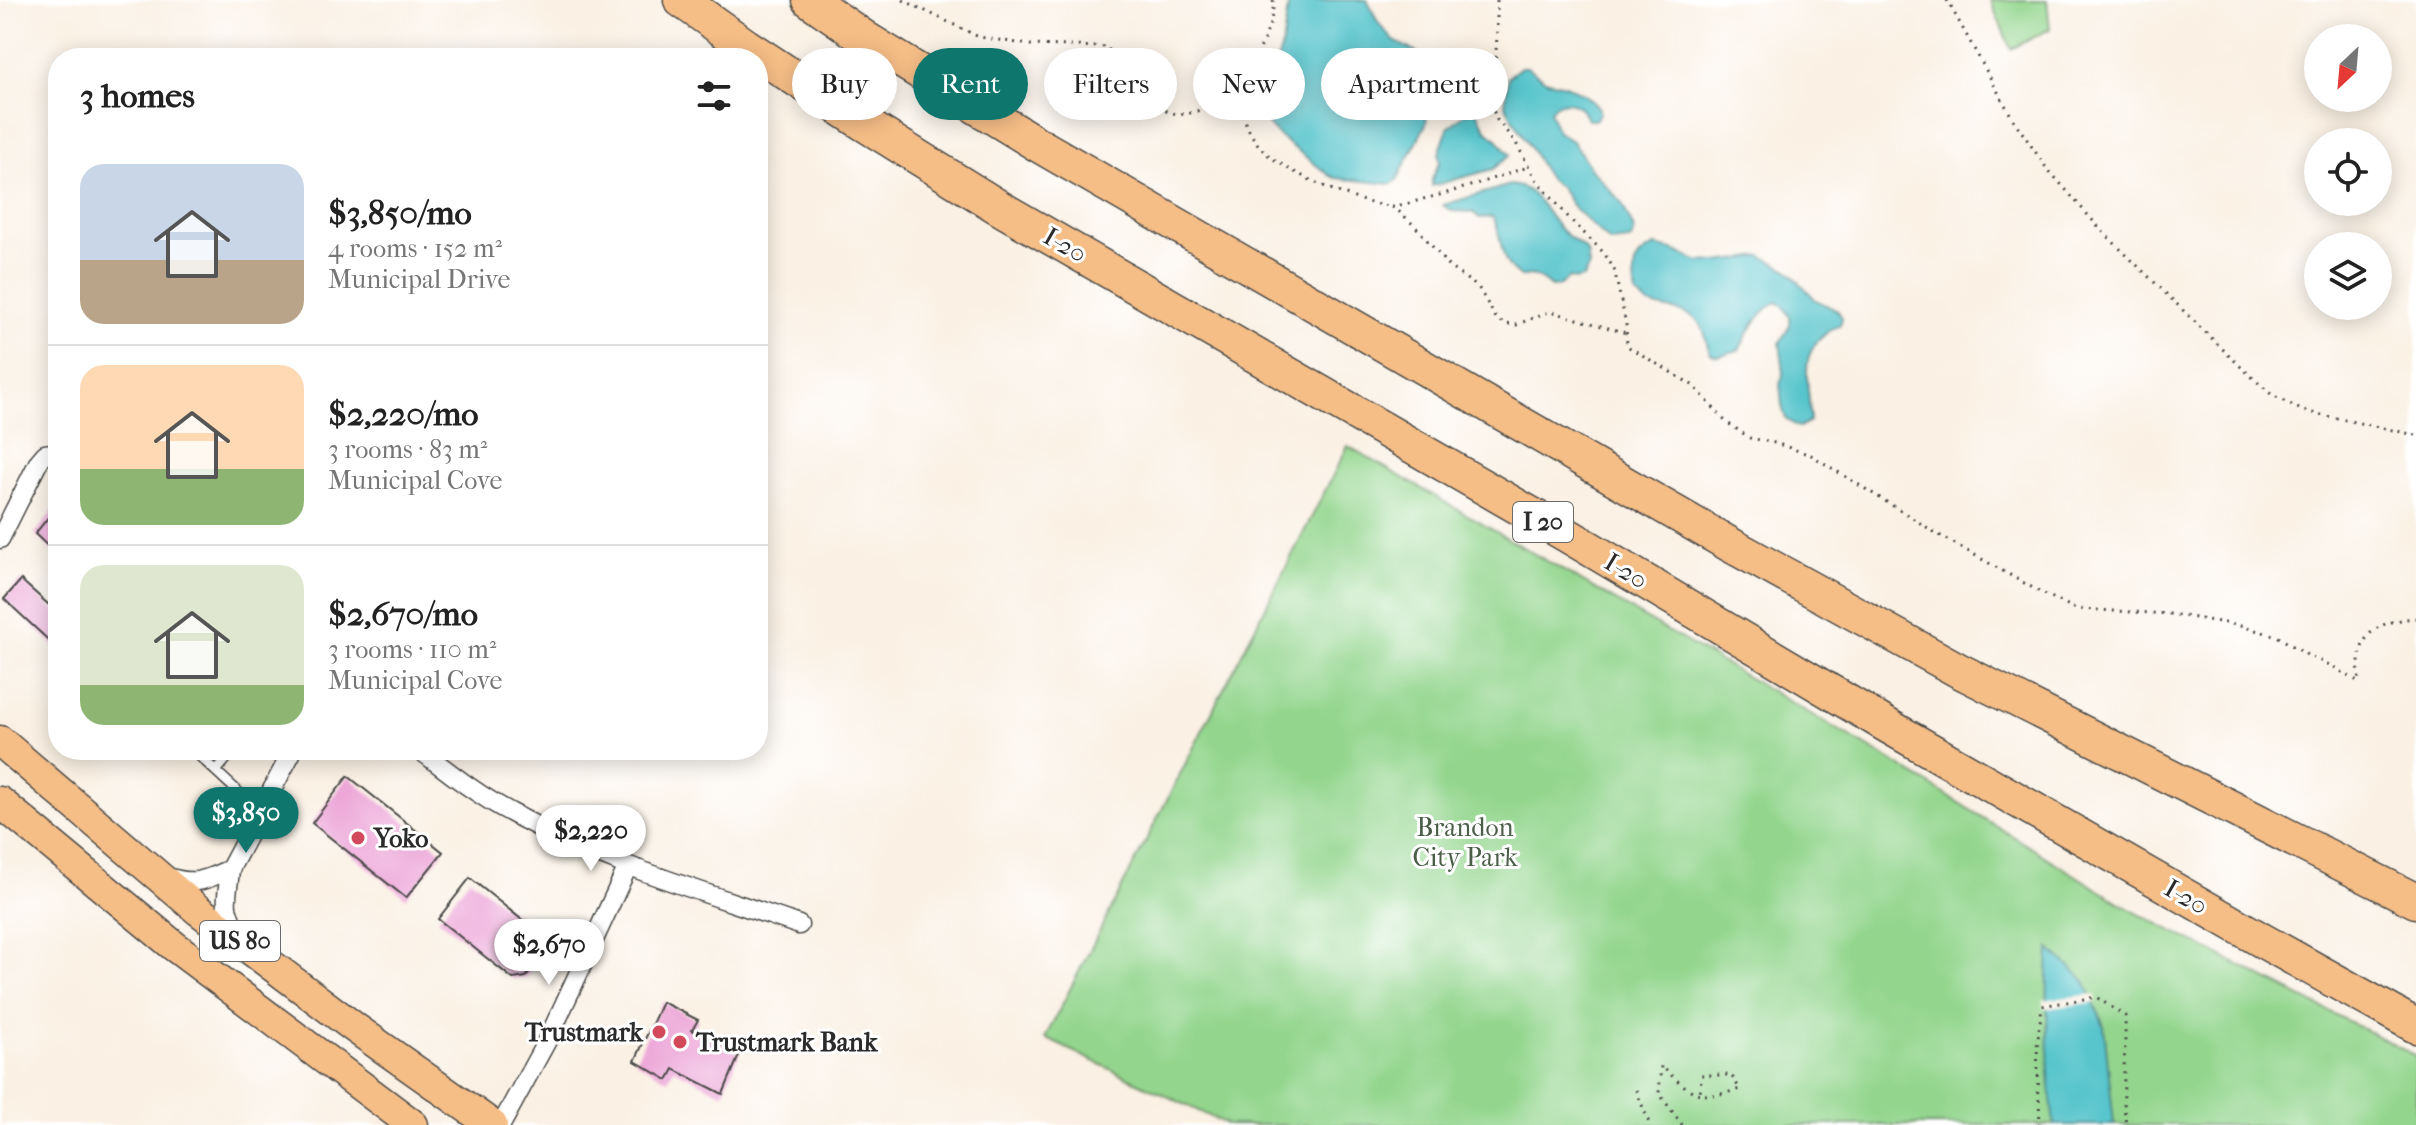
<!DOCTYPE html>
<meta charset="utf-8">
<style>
body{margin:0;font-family:"IM FELL French Canon",serif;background:#f6f6f6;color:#222;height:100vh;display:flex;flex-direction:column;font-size:30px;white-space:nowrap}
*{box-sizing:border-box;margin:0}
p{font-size:26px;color:#767676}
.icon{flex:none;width:44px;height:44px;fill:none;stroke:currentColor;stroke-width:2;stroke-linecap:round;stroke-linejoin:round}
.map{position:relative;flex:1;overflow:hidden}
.side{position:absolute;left:48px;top:48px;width:720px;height:712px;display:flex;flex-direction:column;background:#fff;border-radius:32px;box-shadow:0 4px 20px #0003}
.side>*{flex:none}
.banner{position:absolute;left:792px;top:48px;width:760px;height:72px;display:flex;gap:16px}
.needle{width:52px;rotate:206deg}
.controls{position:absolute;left:2304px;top:24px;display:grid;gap:16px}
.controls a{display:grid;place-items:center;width:88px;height:88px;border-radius:50%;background:#fff;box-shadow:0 4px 20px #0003;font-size:40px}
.price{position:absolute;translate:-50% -68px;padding:0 18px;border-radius:28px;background:#fff;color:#222;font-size:26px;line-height:52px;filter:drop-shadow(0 2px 4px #0008)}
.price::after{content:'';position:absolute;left:50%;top:48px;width:24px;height:18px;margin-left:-12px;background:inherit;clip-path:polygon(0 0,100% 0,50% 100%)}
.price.current{background:#0f766e;color:#fff}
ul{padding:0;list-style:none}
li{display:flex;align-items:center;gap:24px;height:200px;padding:0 32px}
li+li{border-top:2px solid #e0e0e0}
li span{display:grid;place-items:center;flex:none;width:224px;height:160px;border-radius:24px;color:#555}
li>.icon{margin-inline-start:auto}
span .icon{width:96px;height:96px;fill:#fffc;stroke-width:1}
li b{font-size:34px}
h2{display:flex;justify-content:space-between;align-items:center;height:96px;padding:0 32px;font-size:34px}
.tag{padding:0 28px;border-radius:36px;background:#fff;box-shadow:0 4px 20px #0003;font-size:28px;line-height:72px}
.tag.current{background:#0f766e;color:#fff}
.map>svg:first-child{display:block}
.green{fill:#93d58d;stroke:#5f805c;stroke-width:2}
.water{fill:#58c5cc;stroke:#42787c;stroke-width:2}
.pier{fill:#faf0e3}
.building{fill:#eca4d7}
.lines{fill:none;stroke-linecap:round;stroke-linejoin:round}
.lane-casing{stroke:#4a4947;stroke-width:12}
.street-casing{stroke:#4a4947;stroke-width:21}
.primary-casing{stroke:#4a4947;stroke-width:33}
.highway-casing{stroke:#4a4947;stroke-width:37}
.path{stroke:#4a4947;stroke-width:3;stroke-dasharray:2 6;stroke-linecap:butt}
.lane{stroke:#fff;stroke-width:9}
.street{stroke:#fff;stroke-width:18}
.primary{stroke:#f6be87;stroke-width:30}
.highway{stroke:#f6be87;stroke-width:34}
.poi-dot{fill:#d1495b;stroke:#fff;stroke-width:3}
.labels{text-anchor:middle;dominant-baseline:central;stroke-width:6;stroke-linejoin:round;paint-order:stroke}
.shield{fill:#fff;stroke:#6b6b6b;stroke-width:2}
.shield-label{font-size:24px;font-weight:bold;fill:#2b2b2b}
.street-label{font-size:26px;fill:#2b2b2b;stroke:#fff}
.park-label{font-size:26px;fill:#4a5e48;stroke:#fff}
.poi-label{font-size:26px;font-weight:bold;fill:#2b2b2b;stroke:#fff;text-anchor:start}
</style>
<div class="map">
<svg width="2416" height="1125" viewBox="0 0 2416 1125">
<rect width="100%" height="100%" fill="#fff"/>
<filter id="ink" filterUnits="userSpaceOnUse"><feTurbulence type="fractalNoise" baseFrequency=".0125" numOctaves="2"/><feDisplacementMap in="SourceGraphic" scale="16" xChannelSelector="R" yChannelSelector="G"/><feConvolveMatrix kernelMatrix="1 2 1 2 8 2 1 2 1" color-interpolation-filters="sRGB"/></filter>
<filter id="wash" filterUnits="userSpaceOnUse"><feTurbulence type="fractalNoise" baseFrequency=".006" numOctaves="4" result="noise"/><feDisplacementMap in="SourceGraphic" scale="32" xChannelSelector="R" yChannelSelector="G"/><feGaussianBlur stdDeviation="1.8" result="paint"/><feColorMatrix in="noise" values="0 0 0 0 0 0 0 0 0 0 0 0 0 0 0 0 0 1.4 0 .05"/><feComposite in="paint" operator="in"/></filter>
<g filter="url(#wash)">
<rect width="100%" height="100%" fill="#faf0e3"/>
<!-- green -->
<g class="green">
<polygon points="1990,0 2047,0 2050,29 2011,49"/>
<polygon points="1348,446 1885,757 2133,911 2416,1056 2416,1125 1228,1125 1045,1038"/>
</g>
<!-- water -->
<g class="water">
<path d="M1289,0H1367L1379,24L1394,41L1433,61L1437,67L1425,81L1428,103L1426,124L1397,180L1391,184L1335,178L1329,175L1280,137L1256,111C1255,85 1268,78 1278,58C1283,49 1287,12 1289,0Z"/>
<path d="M1521,67H1527L1545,80L1565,85L1584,94L1599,108V114L1595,120H1588C1585,116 1583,111 1580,108C1570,99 1555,101 1550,112L1557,131L1573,142L1592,170L1621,202L1633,227L1634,233L1631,240L1610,242L1573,207L1561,188L1550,180L1542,168L1505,105L1508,77Z"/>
<polygon points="1469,110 1477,112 1487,131 1498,140 1510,155 1493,169 1432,186 1432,179 1440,161 1439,154 1448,128"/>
<path d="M1510,185C1539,187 1544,214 1562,231C1570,239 1580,243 1587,252L1589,266L1583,278L1576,280L1569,278L1558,286L1551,287C1541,279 1534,272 1521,277C1497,264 1504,237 1493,217L1479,218L1473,212L1452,211L1443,205Z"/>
<path d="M1655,246L1676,251L1696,261L1717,262L1762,256L1788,270L1816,300L1838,311L1842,318L1840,325C1793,348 1810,378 1810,420L1805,425L1798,427L1786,419L1782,406L1780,384L1784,372L1780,343L1790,325V317L1783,305L1776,302C1757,314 1749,331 1739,350L1718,356L1711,354C1705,344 1707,333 1700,324C1689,307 1663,312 1647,303C1643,301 1640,298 1636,295C1633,271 1629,258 1655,246Z"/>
<path d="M2049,949L2084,979L2104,1026L2114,1125H2054C2046,1066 2046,1009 2049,949Z"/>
</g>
<!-- pier -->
<polygon class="pier" points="2095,994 2097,1002 2044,1009 2043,1000"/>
<g id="blocks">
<!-- building -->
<g class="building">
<polygon points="58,505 58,556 35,534"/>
<polygon points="21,580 58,613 58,649 4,599"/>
<polygon points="348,776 443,852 406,898 312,823"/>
<polygon points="470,878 552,944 526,977 513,979 438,919"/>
<polygon points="662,1002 698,1020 692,1030 740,1053 723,1094 674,1069 668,1080 635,1061"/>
</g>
</g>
</g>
<g filter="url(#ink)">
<use href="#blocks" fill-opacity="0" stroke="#4a4947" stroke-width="2"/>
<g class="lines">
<defs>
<g id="lane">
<polyline points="193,750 261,813"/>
<polyline points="216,771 234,750"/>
</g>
<g id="street">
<polyline points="0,539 39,461 45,454 58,452"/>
<path d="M420,750C449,772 477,795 510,812C600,862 702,891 799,925"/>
<polyline points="230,869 293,750"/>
<path d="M168,877C196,886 205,880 230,869C228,899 220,906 239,933"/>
<polyline points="501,1125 550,1035 628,866"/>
</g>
<g id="primary">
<polyline points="0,741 198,910 355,1028 492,1125"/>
<polyline points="0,802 174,946 413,1125"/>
</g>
<g id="highway">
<polyline points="681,0 746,46 863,123 1000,208 1567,535 1888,726 2265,942 2416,1026"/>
<polyline points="810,0 866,39 1037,144 1729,544 1958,670 2416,901"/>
</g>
</defs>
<!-- lane casing -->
<use href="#lane" class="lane-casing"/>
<!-- street casing -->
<use href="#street" class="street-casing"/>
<!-- primary casing -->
<use href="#primary" class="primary-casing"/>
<!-- highway casing -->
<use href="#highway" class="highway-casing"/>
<!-- path -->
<g class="path">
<path d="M903,0L979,37L1030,45L1108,47C1110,55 1112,64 1116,71C1126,90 1162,116 1184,114C1198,112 1208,107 1220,100L1241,108"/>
<path d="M1273,0C1276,36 1236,78 1242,110C1245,125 1254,142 1265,152C1285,172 1366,208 1393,206C1403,205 1414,202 1423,199C1459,191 1493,178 1528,167"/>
<path d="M1497,0V37L1492,107L1497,120L1516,143L1535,178L1569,218L1604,253L1614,269L1626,324L1627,346L1694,386L1726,422L1750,438L1775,443L1811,455L1941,536L2040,592L2076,609L2171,614L2237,625L2277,636L2307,655L2332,666L2359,682C2356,636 2371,622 2416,618"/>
<polyline points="1947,0 2013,119 2045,166 2102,231 2240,366 2271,394 2303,411 2416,435"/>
<polyline points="1392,207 1401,213 1419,230 1449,267 1478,287 1496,318 1505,324 1516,325 1545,313 1553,312 1626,333"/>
<polyline points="1636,1090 1650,1125"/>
<path d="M1682,1125L1659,1093L1661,1066C1693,1094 1697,1102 1740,1089L1731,1075H1701L1700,1095"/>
<path d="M2040,1125L2037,1047L2042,1006L2096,997L2125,1016C2126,1053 2121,1089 2126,1125"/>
</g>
<!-- lane -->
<use href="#lane" class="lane"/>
<!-- street -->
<use href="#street" class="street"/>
<!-- primary -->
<use href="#primary" class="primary"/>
<!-- highway -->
<use href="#highway" class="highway"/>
</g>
</g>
<!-- markers -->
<g class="poi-dot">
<circle cx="358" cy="838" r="8"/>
<circle cx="659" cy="1032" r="8"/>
<circle cx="680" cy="1042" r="8"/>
</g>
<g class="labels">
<!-- shield labels -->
<g class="shield">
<rect x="1513" y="502" width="60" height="40" rx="6"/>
<rect x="200" y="921" width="80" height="40" rx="6"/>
</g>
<g class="shield-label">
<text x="1543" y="522">I 20</text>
<text x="240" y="941">US 80</text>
</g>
<!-- street labels -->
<g class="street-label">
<text transform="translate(1065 245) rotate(30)">I-20</text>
<text transform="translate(1626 571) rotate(31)">I-20</text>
<text transform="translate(2186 897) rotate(30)">I-20</text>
</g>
<!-- park labels -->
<g class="park-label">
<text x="1465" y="827">Brandon<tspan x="1465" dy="30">City Park</tspan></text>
</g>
<!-- poi labels -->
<g class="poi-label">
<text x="374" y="838">Yoko</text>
<text x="643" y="1032" text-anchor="end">Trustmark</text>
<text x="696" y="1042">Trustmark Bank</text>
</g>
</g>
</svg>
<div class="controls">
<a><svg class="needle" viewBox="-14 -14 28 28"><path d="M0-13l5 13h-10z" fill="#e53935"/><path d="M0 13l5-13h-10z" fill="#767676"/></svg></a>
<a><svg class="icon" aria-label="locate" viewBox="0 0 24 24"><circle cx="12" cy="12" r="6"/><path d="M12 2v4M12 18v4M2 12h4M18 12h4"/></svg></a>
<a><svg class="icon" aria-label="layers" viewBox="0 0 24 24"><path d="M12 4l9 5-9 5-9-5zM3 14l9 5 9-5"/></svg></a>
</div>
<b class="price current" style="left:246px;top:855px">$3,850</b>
<b class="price" style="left:591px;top:873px">$2,220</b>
<b class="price" style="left:549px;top:987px">$2,670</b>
<div class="banner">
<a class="tag">Buy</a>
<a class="tag current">Rent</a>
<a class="tag">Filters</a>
<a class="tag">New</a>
<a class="tag">Apartment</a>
</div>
<section class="side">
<h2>3 homes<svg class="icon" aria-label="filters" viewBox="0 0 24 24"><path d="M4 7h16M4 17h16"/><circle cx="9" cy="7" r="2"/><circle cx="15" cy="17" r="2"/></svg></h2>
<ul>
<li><span style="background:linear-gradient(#c9d6e8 60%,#b9a48a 0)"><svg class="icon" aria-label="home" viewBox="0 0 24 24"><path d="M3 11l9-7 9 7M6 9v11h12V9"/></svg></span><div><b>$3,850/mo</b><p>4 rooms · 152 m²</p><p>Municipal Drive</p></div></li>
<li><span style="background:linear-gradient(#ffd9b3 65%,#8fb573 0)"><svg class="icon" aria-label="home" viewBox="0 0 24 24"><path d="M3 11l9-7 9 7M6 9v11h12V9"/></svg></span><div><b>$2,220/mo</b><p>3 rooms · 83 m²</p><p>Municipal Cove</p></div></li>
<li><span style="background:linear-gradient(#dfe7d0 75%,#8fb573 0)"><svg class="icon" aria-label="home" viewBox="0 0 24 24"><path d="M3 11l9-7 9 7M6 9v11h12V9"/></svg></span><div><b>$2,670/mo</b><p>3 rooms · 110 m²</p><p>Municipal Cove</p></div></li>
</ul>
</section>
</div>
